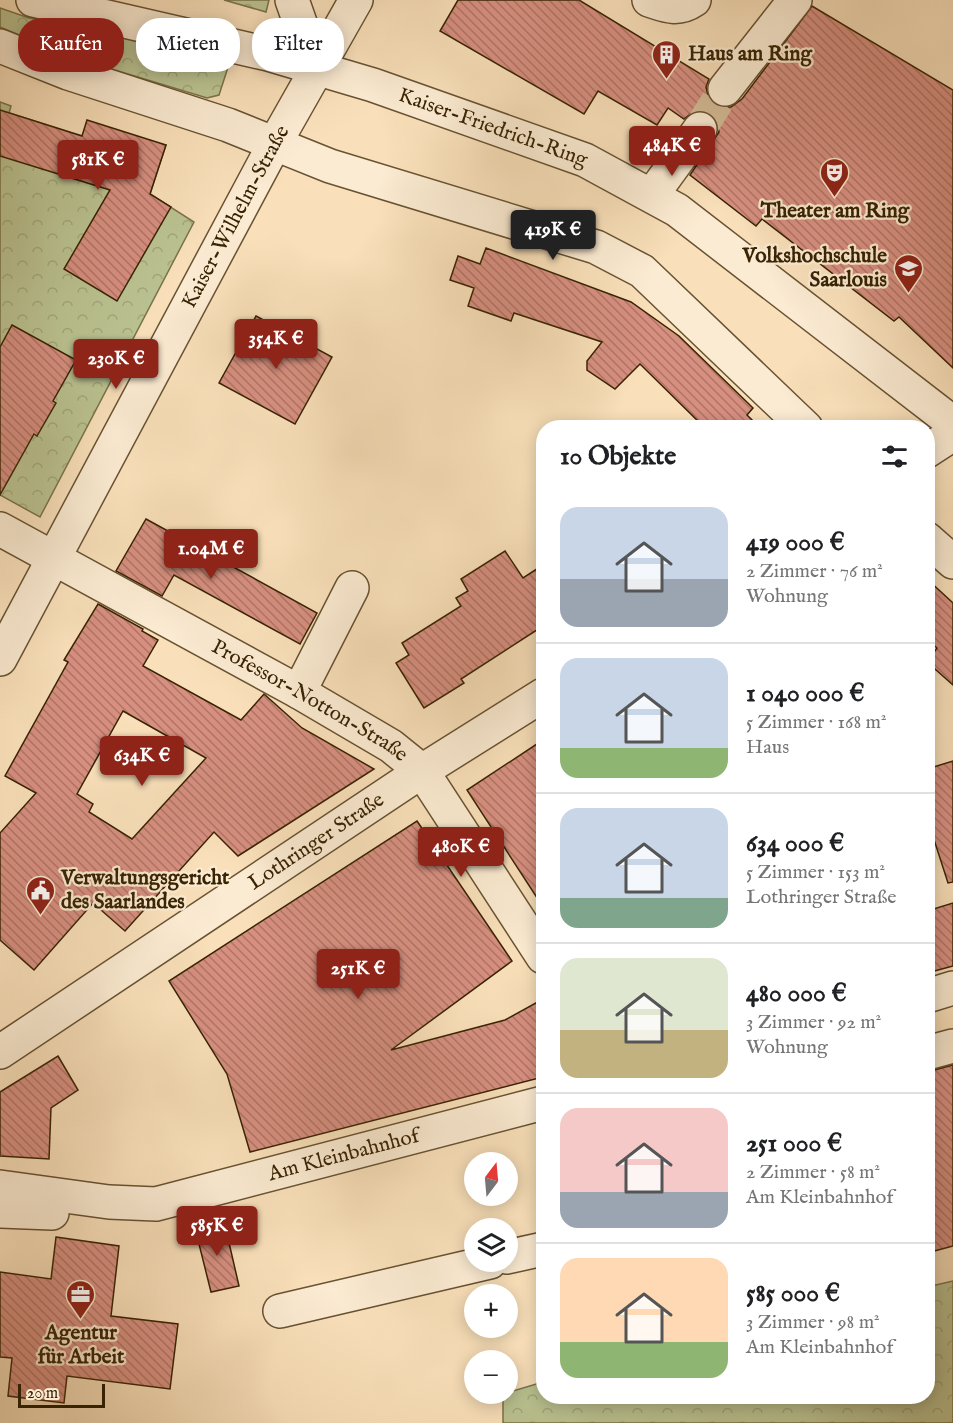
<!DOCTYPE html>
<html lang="de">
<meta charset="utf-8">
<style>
body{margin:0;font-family:"IM FELL English",serif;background:#f6f6f6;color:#202124;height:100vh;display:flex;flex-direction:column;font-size:22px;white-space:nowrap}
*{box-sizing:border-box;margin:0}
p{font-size:20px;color:#757577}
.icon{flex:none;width:33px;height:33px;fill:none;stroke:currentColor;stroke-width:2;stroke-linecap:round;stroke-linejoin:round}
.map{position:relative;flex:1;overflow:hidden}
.details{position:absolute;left:536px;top:420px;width:399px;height:984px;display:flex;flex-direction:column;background:#fff;border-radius:24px;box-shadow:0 3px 15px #0003}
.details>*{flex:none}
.hud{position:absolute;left:18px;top:18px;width:428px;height:54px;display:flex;gap:12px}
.needle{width:39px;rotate:16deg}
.buttons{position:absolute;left:464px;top:1152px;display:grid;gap:12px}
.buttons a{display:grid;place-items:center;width:54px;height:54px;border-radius:50%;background:#fff;box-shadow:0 3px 15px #0003;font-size:30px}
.scale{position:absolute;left:18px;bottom:15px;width:87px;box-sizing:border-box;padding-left:6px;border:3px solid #382303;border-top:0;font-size:16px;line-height:21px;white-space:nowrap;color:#382303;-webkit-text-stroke:4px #fbebd2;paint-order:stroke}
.price{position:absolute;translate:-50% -51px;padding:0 14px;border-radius:6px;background:#8f2418;color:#fff;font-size:20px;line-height:39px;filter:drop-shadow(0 2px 3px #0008)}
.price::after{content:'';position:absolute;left:50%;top:36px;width:18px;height:14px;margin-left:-9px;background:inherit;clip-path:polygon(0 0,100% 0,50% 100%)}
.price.selected{background:#222;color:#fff}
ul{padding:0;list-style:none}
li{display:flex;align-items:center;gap:18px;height:150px;padding:0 24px}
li+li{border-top:2px solid #e0e0e0}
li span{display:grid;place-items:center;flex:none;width:168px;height:120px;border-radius:18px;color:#555}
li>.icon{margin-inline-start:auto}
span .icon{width:72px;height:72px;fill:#fffc;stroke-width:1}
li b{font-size:26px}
h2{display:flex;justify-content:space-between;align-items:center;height:72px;padding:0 24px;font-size:26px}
.pill{padding:0 21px;border-radius:24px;background:#fff;box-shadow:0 3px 15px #0003;font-size:21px;line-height:54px}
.pill.selected{background:#8f2418;color:#fff}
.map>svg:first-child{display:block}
.forest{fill:url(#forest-crowns);stroke:#7a734a;stroke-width:1.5}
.building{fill:url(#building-back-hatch);stroke:#382303;stroke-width:1.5;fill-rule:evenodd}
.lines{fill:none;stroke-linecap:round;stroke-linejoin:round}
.minor-tunnel{stroke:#d2ba95;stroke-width:33;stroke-dasharray:33 16;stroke-linecap:butt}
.minor-casing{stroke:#685231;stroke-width:36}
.minor{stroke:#fbebd2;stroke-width:33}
.labels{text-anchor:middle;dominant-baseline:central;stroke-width:4.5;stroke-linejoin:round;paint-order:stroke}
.poi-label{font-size:21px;font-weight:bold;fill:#382303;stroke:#fbebd2;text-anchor:start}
.street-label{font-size:21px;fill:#382303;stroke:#fbebd2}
</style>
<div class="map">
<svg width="953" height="1423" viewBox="0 0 953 1423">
<defs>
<pattern id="forest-crowns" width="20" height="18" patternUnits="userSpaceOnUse" patternTransform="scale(1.5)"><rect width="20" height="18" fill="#bbc392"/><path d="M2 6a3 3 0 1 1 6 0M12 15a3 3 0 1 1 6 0" fill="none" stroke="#a2a77c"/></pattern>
<pattern id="building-back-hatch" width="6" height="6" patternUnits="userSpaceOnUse" patternTransform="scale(1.5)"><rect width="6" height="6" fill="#d78f80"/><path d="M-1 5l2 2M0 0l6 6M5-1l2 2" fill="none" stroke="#af7467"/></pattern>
</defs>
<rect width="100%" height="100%" fill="#f9e0ba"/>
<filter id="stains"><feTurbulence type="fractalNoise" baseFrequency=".00333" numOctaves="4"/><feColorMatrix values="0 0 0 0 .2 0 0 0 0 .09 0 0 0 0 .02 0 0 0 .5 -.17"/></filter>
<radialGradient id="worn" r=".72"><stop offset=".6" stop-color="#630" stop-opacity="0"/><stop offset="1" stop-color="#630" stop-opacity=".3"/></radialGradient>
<!-- forest -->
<g class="forest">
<polygon points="224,0 269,0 266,12"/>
<polygon points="0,8 29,18 131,33 231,58 219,95 207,98 62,54 0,27"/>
<polygon points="0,102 11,106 9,113 82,136 166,145 150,194 194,222 40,517 0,495"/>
<polygon points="953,1281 953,1423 503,1423 503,1394 543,1382 543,1396 927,1396 927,1287"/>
</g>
<!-- building -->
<g class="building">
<polygon points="458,0 579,0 709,79 706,87 708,96 714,104 722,107 731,107 742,99 812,6 953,90 953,368 899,317 894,321 762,219 756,226 690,175 719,132 717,122 711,114 703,110 693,112 684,119 668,108 657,125 598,91 584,114 440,31"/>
<polygon points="0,110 82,136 87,120 166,145 150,194 171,207 117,301 64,269 110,190 0,156"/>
<polygon points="486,248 631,302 679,336 753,408 747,415 760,428 705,428 640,364 615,389 587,370 587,361 602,342 514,313 511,321 468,306 474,288 450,280 458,256 480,264"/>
<polygon points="256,316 332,357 295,424 219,383"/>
<polygon points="12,325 76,360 53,401 56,403 37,436 34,434 0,495 0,347"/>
<polygon points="146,519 317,613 300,644 174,575 162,596 116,571"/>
<polygon points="505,551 523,578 543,565 543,626 461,679 464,683 424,708 396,663 409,655 402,643 461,606 456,598 468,591 461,579"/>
<polygon points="927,579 953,603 953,685 927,662 937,648 927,639"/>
<path d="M98,604L143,629L142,631L158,640L143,666L241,720L264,694L302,728L374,769L238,856L214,832L125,931L93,903L34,970L0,940V833L36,793L5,776L68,662L64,660ZM123,711L206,758L132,839L89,812L93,804L77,794Z"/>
<polygon points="543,740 543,907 467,790"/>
<polygon points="953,761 953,882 948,883 927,818 927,769"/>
<polygon points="417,821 512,961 391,1050 505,1020 543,999 543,1077 250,1152 227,1074 169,981"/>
<polygon points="953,903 953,966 927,973 927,911"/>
<polygon points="58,1056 78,1090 51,1108 49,1159 0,1156 0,1092"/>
<polygon points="953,1065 953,1246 927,1253 927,1072"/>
<polygon points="224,1221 239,1286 211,1292 195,1228"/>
<polygon points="56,1237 119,1246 111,1316 178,1324 170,1389 67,1376 64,1403 8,1396 12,1358 0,1357 0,1272 51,1279"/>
</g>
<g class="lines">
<!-- minor-tunnel -->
<polyline class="minor-tunnel" points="700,129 725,89"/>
<defs>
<g id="minor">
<path id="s1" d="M33,0L268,54L373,85L585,160L677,210L953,423"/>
<polyline points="292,0 316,68"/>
<path d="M649,0C667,6 678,11 694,0"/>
<polyline points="0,46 68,73 228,125 330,166 596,247 642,271 806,428"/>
<polyline points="725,89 795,0"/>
<polyline points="652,195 700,129"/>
<polyline points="927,451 953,434"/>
<path id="s2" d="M0,529L299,692L391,746L422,771L543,957"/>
<polyline points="927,539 953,562"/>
<path id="s3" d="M0,659L275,143L356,0"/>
<polyline points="299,692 352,588"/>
<polyline points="927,996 953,988"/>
<path id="s4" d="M0,1052L422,771L543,695"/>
<polyline points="927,1053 953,1046"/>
<path id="s5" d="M0,1187L109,1202L156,1204L543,1103"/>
<polyline points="0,1211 52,1213"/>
<polyline points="507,1257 543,1249"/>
<polyline points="280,1311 490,1262"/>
</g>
</defs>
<!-- minor casing -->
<use href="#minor" class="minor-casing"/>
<!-- minor -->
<use href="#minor" class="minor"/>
</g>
<!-- icons -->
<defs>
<symbol id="building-pin" viewBox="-11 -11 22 30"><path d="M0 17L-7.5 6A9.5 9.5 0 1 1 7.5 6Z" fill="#8f2418" stroke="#fbebd2"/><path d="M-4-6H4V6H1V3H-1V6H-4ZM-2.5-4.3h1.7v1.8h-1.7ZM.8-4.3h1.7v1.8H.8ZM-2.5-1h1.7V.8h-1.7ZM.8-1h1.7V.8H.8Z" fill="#fff"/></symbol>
<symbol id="theatre-pin" viewBox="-11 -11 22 30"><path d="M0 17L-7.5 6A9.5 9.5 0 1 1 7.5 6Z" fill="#8f2418" stroke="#fbebd2"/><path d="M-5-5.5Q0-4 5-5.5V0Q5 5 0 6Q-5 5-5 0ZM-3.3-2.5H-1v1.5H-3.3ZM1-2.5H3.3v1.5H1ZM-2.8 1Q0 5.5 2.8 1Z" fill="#fff"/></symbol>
<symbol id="university-pin" viewBox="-11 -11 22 30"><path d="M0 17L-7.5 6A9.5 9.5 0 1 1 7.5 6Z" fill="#8f2418" stroke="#fbebd2"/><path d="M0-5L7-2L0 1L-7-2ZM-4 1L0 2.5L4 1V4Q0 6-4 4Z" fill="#fff"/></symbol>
<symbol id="civic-pin" viewBox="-11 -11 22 30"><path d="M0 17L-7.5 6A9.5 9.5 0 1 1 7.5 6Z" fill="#8f2418" stroke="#fbebd2"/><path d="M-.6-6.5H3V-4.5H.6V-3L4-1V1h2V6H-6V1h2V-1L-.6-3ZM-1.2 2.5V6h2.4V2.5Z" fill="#fff"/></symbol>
<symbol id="office-pin" viewBox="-11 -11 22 30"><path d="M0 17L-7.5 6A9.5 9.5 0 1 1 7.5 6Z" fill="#8f2418" stroke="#fbebd2"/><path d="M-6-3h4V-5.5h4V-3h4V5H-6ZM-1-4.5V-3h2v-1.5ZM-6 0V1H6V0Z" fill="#fff"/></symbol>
</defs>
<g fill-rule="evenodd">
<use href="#building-pin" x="650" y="38" width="33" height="45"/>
<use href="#theatre-pin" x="818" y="156" width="33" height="45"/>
<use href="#university-pin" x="892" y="252" width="33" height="45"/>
<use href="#civic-pin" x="24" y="874" width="33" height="45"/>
<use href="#office-pin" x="64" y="1278" width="33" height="45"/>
</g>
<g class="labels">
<!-- poi labels -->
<g class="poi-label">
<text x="688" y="54">Haus am Ring</text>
<text x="835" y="211" text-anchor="middle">Theater am Ring</text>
<text x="887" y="256" text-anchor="end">Volkshochschule<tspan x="887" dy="24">Saarlouis</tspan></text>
<text x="61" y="878">Verwaltungsgericht<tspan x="61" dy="24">des Saarlandes</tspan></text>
<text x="81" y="1333" text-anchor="middle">Agentur<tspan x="81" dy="24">für Arbeit</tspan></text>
</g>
<!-- street labels -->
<g class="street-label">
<text stroke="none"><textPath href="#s1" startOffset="478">Kaiser-Friedrich-Ring</textPath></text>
<text stroke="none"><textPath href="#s3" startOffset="501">Kaiser-Wilhelm-Straße</textPath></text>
<text stroke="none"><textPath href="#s2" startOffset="354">Professor-Notton-Straße</textPath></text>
<text stroke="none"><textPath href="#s4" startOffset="380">Lothringer Straße</textPath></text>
<text stroke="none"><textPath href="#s5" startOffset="351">Am Kleinbahnhof</textPath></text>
</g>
</g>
<rect width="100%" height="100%" filter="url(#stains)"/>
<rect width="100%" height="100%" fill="url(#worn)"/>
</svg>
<div class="buttons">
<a><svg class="needle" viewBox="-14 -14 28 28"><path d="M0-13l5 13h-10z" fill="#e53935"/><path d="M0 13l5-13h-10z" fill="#757577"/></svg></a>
<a><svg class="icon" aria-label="layers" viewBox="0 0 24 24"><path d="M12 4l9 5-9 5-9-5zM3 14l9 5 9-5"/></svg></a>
<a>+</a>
<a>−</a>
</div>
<div class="scale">20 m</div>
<b class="price" style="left:672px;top:177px">484K €</b>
<b class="price" style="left:98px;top:191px">581K €</b>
<b class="price selected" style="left:553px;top:261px">419K €</b>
<b class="price" style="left:276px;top:370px">354K €</b>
<b class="price" style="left:116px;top:390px">230K €</b>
<b class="price" style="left:211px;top:580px">1.04M €</b>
<b class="price" style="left:142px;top:787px">634K €</b>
<b class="price" style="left:461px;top:878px">480K €</b>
<b class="price" style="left:358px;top:1000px">251K €</b>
<b class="price" style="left:217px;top:1257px">585K €</b>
<div class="hud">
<a class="pill selected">Kaufen</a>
<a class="pill">Mieten</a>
<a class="pill">Filter</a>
</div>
<section class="details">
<h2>10 Objekte<svg class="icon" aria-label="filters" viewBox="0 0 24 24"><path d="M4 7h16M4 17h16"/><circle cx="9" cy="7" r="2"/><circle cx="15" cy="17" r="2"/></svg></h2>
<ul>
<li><span style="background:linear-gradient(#c9d6e8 60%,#9aa5b1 0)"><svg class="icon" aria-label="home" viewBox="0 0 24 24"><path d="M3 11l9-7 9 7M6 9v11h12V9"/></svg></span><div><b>419 000 €</b><p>2 Zimmer · 76 m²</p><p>Wohnung</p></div></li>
<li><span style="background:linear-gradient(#c9d6e8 75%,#8fb573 0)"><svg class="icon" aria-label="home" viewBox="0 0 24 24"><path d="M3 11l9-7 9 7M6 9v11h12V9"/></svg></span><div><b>1 040 000 €</b><p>5 Zimmer · 168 m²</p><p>Haus</p></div></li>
<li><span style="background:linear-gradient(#c9d6e8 75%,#7fa58c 0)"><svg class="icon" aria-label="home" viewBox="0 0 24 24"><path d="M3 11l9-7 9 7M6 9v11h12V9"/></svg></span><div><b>634 000 €</b><p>5 Zimmer · 153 m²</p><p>Lothringer Straße</p></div></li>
<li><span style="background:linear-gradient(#dfe7d0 60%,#c2b280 0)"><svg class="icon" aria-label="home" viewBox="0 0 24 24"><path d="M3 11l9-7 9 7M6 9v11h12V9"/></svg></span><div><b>480 000 €</b><p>3 Zimmer · 92 m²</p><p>Wohnung</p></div></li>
<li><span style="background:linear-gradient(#f6c9c9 70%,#9aa5b1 0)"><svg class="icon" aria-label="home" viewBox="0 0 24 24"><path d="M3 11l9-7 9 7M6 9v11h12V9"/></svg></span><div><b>251 000 €</b><p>2 Zimmer · 58 m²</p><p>Am Kleinbahnhof</p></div></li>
<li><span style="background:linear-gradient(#ffd9b3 70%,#8fb573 0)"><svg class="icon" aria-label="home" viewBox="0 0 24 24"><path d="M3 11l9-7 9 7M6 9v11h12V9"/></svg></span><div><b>585 000 €</b><p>3 Zimmer · 98 m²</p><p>Am Kleinbahnhof</p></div></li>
</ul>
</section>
</div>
